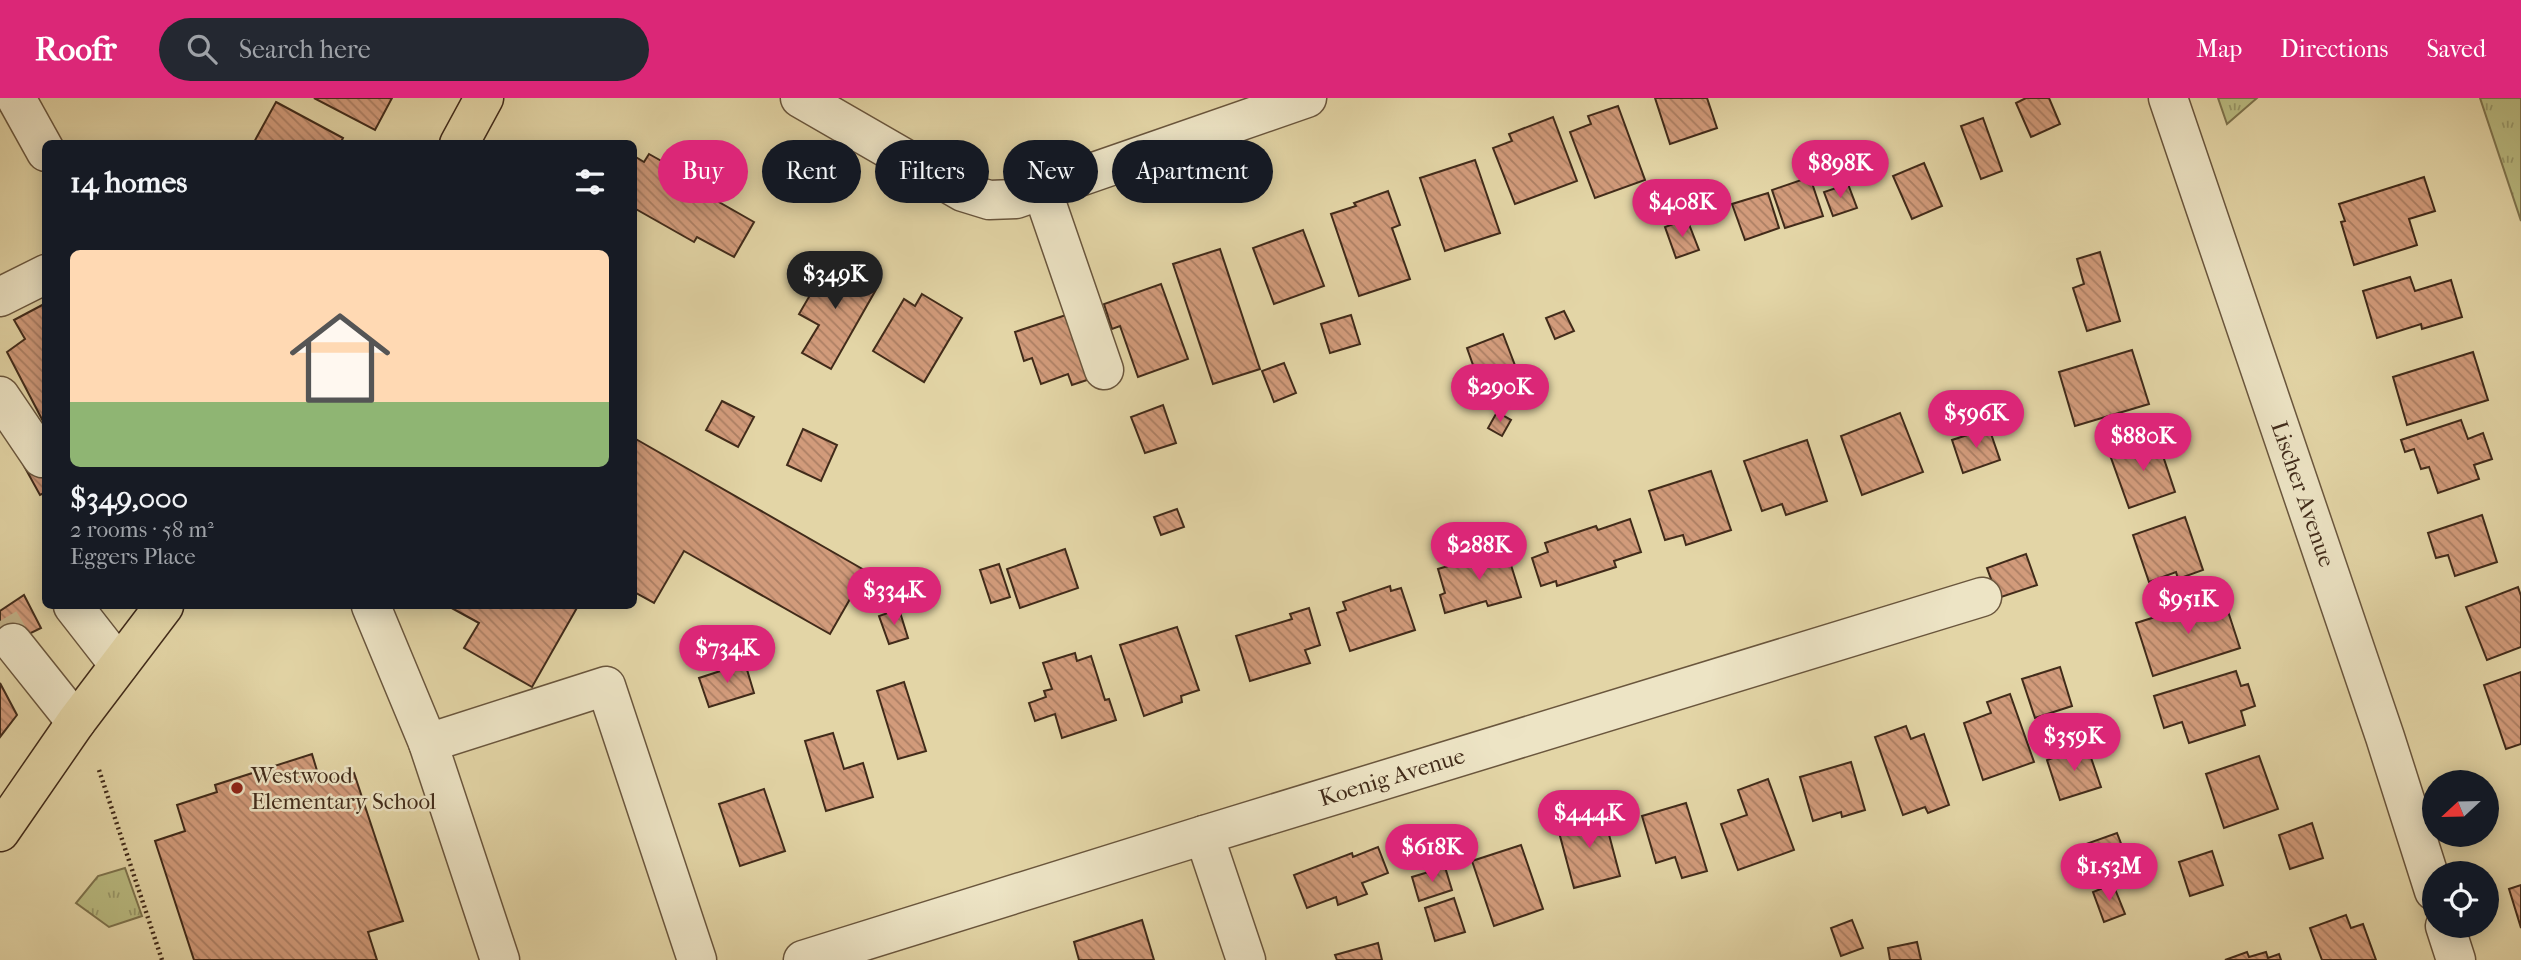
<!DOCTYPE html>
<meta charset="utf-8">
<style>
body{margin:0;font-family:"IM FELL French Canon",serif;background:#242831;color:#f1f3f6;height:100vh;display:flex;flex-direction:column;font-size:26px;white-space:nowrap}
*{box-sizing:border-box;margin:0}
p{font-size:23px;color:#9ea1a6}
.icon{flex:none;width:38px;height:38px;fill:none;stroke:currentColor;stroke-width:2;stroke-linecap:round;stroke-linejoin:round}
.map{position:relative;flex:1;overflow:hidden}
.details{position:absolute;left:42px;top:42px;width:595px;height:469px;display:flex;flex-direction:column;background:#171b24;border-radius:10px;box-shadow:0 4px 18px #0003}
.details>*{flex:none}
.guide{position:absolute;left:658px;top:42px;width:665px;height:63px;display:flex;gap:14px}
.needle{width:46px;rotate:248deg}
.buttons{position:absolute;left:2422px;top:672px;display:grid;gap:14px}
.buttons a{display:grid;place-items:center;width:77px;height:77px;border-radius:50%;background:#171b24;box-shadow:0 4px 18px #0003;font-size:35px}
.price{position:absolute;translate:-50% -60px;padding:0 16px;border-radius:24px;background:#db2777;color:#fff;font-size:23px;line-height:46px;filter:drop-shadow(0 2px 4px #0008)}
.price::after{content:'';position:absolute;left:50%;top:42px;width:21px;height:16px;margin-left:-10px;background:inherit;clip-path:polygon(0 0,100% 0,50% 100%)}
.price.on{background:#222;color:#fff}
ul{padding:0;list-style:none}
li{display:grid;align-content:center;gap:14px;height:371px;padding:0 28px}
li+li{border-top:2px solid #363941}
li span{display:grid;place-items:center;height:217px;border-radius:10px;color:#555}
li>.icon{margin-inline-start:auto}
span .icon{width:126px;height:126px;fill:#fffc;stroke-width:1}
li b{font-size:30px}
h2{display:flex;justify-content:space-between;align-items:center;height:84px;padding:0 28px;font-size:30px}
.pill{padding:0 24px;border-radius:32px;background:#171b24;box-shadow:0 4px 18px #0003;font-size:24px;line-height:63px}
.pill.on{background:#db2777;color:#fff}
header{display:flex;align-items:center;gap:42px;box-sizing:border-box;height:98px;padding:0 35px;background:#db2777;color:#fff}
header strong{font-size:33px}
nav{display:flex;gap:38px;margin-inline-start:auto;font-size:24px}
.search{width:490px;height:63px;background:#242831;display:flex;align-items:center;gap:18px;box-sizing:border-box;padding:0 24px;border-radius:38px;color:#9ea1a6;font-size:26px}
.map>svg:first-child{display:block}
.park{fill:url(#park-tufts);stroke:#7e744e;stroke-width:2}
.building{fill:url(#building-back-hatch);stroke:#412b1a;stroke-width:2}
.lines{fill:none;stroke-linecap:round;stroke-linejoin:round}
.minor-tunnel{stroke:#c3b38a;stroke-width:38;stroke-dasharray:38 19;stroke-linecap:butt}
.minor-casing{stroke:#6a563d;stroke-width:41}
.major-casing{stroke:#412b1a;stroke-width:41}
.path{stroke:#412b1a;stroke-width:4.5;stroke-dasharray:2 3.5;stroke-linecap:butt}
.minor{stroke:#ede4c5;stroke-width:38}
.major{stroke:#e3d5a6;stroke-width:38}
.poi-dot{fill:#8f2418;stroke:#ede4c5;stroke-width:2.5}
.labels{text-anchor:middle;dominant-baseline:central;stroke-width:5;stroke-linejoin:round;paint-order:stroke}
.street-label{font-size:23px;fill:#412b1a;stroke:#ede4c5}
.poi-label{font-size:23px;fill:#412b1a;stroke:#ede4c5;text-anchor:start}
</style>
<header>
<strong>Roofr</strong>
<div class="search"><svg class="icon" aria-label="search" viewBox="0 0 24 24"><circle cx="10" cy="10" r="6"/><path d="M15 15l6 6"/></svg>Search here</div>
<nav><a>Map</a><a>Directions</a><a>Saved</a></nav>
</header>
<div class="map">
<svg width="2521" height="862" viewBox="0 0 2521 862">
<defs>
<pattern id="park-tufts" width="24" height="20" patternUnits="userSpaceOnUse" patternTransform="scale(1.75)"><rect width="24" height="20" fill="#babc82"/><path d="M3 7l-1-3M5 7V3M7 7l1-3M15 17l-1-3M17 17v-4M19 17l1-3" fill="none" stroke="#99996a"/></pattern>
<pattern id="building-back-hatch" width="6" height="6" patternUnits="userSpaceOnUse" patternTransform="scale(1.75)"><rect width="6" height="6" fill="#d29b7b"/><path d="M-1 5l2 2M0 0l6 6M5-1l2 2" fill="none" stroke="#ac7f64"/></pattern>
</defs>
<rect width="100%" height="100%" fill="#e3d5a6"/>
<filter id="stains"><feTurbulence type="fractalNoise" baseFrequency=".00286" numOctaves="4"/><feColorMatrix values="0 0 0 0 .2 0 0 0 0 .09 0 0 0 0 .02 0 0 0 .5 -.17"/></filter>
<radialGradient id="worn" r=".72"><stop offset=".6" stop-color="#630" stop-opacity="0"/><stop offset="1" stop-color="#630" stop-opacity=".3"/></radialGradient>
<!-- park -->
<g class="park">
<polygon points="2218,0 2257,0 2227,26"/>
<polygon points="2480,0 2521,0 2521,123"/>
<polygon points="125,770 142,818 109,829 76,805 98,778"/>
</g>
<!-- building -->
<g class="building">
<polygon points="314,0 392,0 375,32"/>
<polygon points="1655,0 1707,0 1717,30 1670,46"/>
<polygon points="2026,0 2049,0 2060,26 2031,39 2016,5"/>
<polygon points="276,4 343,40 340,46 253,46"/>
<polygon points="1618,8 1645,82 1595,100 1570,34 1591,26 1588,18"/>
<polygon points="1553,19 1577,83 1515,106 1493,50 1512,43 1509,36"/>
<polygon points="1983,20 2002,73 1981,81 1961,28"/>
<polygon points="649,56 722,97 719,104 754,124 734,159 697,139 694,144 634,110 634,58 644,64"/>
<polygon points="1475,62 1500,135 1445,153 1420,80"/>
<polygon points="1924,65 1942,108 1912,121 1893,78"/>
<polygon points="1810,79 1823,118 1785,130 1772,92"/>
<polygon points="2424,79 2435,113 2409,121 2417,147 2354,167 2341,124 2345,123 2339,106"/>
<polygon points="1848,86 1857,110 1833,118 1824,94"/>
<polygon points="1388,93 1400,127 1392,130 1410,181 1359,198 1331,116 1356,108 1354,105"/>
<polygon points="1768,95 1779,130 1745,142 1732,106"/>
<polygon points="1687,121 1699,152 1676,160 1665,129"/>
<polygon points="1303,132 1324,188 1274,206 1253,150"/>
<polygon points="1220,151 1260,271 1213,286 1173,166"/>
<polygon points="2100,154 2120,223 2087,233 2073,190 2084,186 2077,161"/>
<polygon points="831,161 878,188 831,271 802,255 819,227 799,216"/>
<polygon points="2410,179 2415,193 2451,182 2462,219 2422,231 2421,226 2377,240 2363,193"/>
<polygon points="1161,186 1188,261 1138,279 1120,228 1112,231 1104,206"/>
<polygon points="922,196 962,220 924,284 873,253 904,201 915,208"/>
<polygon points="46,205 46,329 7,254 25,241 14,222"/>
<polygon points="1564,213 1574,233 1555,241 1546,220"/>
<polygon points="1075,214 1096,279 1072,287 1068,276 1041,286 1032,260 1024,263 1015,234"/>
<polygon points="1351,217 1360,246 1330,255 1321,226"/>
<polygon points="1503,236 1516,270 1479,284 1467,250"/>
<polygon points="2132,252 2149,306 2075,328 2059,274"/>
<polygon points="2473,254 2488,302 2407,327 2393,279"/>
<polygon points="1284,265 1296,295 1274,304 1262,273"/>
<polygon points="722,303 754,319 738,349 706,332"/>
<polygon points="1163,307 1176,345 1145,355 1131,319"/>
<polygon points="1497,314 1511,322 1502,338 1488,330"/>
<polygon points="1900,315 1923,374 1862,397 1841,338"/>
<polygon points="2461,322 2468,341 2483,335 2492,361 2474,367 2479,381 2438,395 2429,369 2421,371 2414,351 2405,354 2401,342"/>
<polygon points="1989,330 2000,362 1963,375 1952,342"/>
<polygon points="803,331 837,347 821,383 787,367"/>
<polygon points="634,340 866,473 830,536 684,453 654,505 634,494"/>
<polygon points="2157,340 2175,394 2129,410 2110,357"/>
<polygon points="1807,342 1827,403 1786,417 1782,406 1762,413 1744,363"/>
<polygon points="46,358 46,394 40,397 24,368"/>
<polygon points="1711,373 1731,432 1686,447 1683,437 1665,442 1649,393"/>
<polygon points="1177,411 1184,429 1161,437 1154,419"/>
<polygon points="2482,417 2497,464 2455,478 2448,457 2436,460 2428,435"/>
<polygon points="2185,419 2203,472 2178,481 2176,474 2149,484 2133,437"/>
<polygon points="1630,421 1641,454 1614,463 1616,469 1557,488 1556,483 1541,488 1532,460 1548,454 1545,445 1596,428 1598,432"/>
<polygon points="1065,451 1078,490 1020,510 1007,471"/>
<polygon points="1506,451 1521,499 1488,508 1486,503 1445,515 1440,497 1445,495 1438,471"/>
<polygon points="2026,456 2037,487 1998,500 1987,470"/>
<polygon points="999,466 1010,499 991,505 980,472"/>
<polygon points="1390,488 1391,493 1401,490 1415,532 1350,553 1337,515 1346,512 1343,504"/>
<polygon points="2518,489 2521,498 2521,549 2487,562 2466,509"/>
<polygon points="24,497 41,530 0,550 0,513"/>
<polygon points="2223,498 2240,550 2153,578 2136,525"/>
<polygon points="448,508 578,508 532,589 464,550 479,525"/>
<polygon points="1309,510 1320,547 1305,552 1310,565 1250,583 1236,538 1292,521 1290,516"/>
<polygon points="899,511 908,540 889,546 879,518"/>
<polygon points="1177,529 1199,592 1181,598 1182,604 1144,618 1120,547"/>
<polygon points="1075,555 1077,563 1091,558 1105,602 1109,601 1116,622 1062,640 1055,616 1035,623 1029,605 1046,599 1044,593 1052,591 1043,565"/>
<polygon points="745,565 754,595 709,609 699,580"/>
<polygon points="2060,569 2072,608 2035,620 2022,581"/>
<polygon points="2236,573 2241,588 2248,586 2255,608 2241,613 2245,627 2189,645 2182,624 2164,630 2154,598"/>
<polygon points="2521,574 2521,646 2506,651 2484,587"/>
<polygon points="904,584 926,653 898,661 877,593"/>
<polygon points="0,585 17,617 0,639"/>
<polygon points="2010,596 2034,664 1983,682 1964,625 1991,615 1987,604"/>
<polygon points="1906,628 1911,641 1924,636 1949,707 1928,715 1925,709 1903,717 1875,639"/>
<polygon points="833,635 844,671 863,665 873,699 826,713 805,643"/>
<polygon points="2087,648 2101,689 2060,702 2047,662"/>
<polygon points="312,656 321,686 354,675 403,823 368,834 377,862 194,862 155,743 185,733 177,707 217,694 215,687"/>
<polygon points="2259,658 2278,711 2224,730 2206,676"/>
<polygon points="1851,664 1865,712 1842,719 1841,714 1813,723 1800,679"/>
<polygon points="1768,681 1794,752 1738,772 1721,726 1747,717 1738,692"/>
<polygon points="764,691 785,753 740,768 719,706"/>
<polygon points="1686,705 1707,773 1682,780 1675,759 1656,765 1642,718"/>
<polygon points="1603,714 1620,778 1574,790 1557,727"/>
<polygon points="2312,725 2323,760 2290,771 2279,737"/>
<polygon points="2117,735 2130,769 2099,780 2086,746"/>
<polygon points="1521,747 1543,811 1494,828 1472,763"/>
<polygon points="1378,749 1388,775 1362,785 1367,796 1338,807 1336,799 1307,810 1294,777 1352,755 1353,759"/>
<polygon points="2212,753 2223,787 2190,798 2179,764"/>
<polygon points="1445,769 1452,792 1419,803 1412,779"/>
<polygon points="2113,786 2125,816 2104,824 2093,794"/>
<polygon points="2521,787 2521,830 2509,791"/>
<polygon points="1454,800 1465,834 1435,843 1425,810"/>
<polygon points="2346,817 2351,830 2363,826 2376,862 2322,862 2310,830"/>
<polygon points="1142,822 1154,862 1079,862 1074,844"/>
<polygon points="1852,822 1863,850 1841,858 1831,830"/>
<polygon points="1917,844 1921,862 1890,862 1888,850"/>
<polygon points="1378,845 1382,862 1337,862 1335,857"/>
<polygon points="2247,854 2249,859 2266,854 2268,860 2279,856 2281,862 2225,862"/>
</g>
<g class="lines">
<!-- minor-tunnel -->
<polyline class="minor-tunnel" points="0,523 13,545"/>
<defs>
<g id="minor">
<polyline points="16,0 46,54"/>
<polyline points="800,0 963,94 989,102 1016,101 1307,0"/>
<polyline points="2168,0 2385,639 2434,793"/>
<polyline points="1042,92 1104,272"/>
<polyline points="0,199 46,176"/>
<polyline points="0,298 42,360"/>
<polyline points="73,508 119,567"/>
<polyline points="371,508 428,645 500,862"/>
<polyline points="13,545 76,624"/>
<polyline points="428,645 606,588 697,862"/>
<polyline points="1204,737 1246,862"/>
<polyline points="2445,828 2456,862"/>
<polyline points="803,862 1204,737 1982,499"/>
</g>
<g id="major">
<polyline points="459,46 484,0"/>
<polyline points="0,734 76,624 164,508"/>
</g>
</defs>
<!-- minor casing -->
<use href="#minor" class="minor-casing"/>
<!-- major casing -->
<use href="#major" class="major-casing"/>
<!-- path -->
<polyline class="path" points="99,672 162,862"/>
<!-- minor -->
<use href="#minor" class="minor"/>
<!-- major -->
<use href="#major" class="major"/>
</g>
<!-- markers -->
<circle class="poi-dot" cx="237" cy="690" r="7"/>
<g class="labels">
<!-- street labels -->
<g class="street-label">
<text transform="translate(2303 396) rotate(71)">Lischer Avenue</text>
<text transform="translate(1392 679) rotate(-17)">Koenig Avenue</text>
</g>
<!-- poi labels -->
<g class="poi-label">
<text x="251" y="677">Westwood<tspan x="251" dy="26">Elementary School</tspan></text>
</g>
</g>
<rect width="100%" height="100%" filter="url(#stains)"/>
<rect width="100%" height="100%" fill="url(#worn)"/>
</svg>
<div class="buttons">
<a><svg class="needle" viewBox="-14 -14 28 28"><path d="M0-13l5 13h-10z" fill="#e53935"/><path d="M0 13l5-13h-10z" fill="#9ea1a6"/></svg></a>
<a><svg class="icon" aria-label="locate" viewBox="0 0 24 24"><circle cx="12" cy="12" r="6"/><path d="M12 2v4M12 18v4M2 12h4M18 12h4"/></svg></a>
</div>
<b class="price" style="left:1840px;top:102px">$898K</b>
<b class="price" style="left:1682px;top:141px">$408K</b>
<b class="price on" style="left:835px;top:213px">$349K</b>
<b class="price" style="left:1500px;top:326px">$290K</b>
<b class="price" style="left:1976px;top:352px">$596K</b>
<b class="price" style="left:2143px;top:375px">$880K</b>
<b class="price" style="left:1479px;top:484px">$288K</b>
<b class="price" style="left:894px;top:529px">$334K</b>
<b class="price" style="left:2188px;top:538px">$951K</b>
<b class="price" style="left:727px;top:587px">$734K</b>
<b class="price" style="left:2074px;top:675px">$359K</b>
<b class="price" style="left:1589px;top:752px">$444K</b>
<b class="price" style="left:1432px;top:786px">$618K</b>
<b class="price" style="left:2109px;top:805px">$1.53M</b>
<div class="guide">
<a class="pill on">Buy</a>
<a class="pill">Rent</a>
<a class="pill">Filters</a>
<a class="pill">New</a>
<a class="pill">Apartment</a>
</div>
<section class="details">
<h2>14 homes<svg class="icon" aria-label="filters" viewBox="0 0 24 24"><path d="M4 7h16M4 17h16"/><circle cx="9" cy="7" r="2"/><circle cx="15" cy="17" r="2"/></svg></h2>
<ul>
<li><span style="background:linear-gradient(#ffd9b3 70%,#8fb573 0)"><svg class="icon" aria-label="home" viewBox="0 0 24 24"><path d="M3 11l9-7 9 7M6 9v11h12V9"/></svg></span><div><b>$349,000</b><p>2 rooms · 58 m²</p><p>Eggers Place</p></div></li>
</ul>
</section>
</div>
